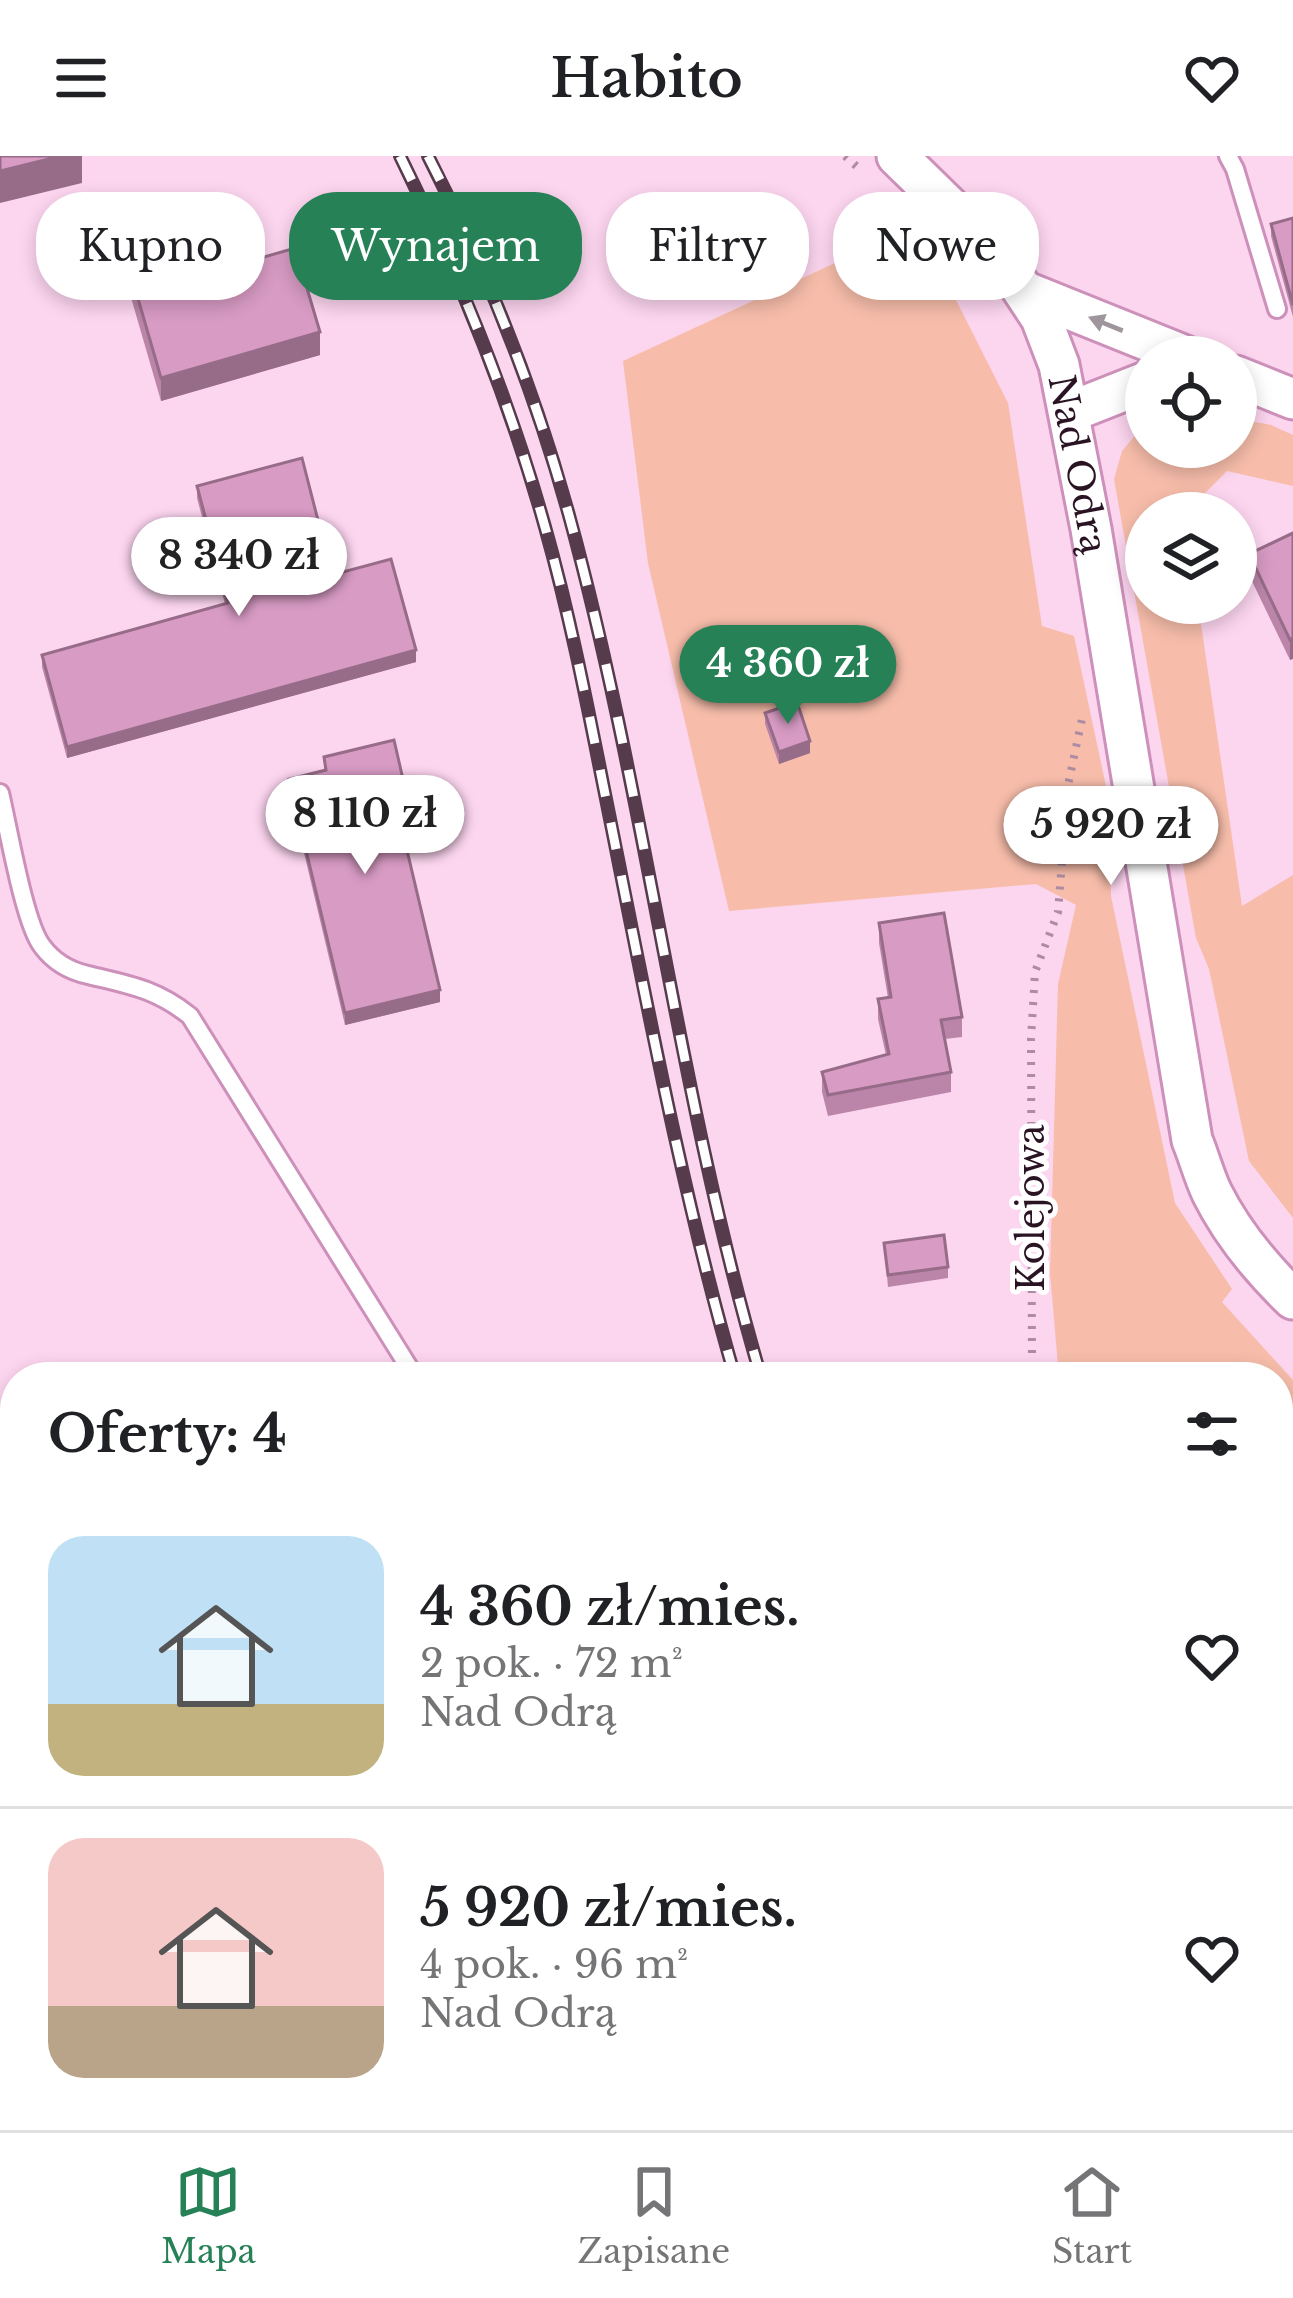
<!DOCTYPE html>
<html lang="pl">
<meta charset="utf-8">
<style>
body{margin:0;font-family:"Libre Baskerville",serif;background:#f6f6f6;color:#202124;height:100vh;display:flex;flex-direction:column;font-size:45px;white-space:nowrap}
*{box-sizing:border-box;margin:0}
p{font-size:39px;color:#757577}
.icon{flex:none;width:66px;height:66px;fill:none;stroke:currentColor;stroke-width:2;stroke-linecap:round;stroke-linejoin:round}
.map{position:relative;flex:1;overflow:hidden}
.drawer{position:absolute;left:0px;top:1206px;width:1293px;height:768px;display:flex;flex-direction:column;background:#fff;border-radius:48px 48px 0 0;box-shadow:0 6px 18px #0003}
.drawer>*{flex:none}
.banner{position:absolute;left:36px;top:36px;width:1221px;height:108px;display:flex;gap:24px}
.controls{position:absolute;left:1125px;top:180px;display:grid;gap:24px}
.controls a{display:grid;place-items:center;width:132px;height:132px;border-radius:50%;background:#fff;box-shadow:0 6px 18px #0003;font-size:60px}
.price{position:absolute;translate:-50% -102px;padding:0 27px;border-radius:42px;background:#fff;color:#222;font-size:39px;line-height:78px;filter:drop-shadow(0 3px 6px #0008)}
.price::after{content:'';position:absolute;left:50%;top:72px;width:36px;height:27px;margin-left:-18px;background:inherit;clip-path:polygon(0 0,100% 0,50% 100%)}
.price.active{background:#268157;color:#fff}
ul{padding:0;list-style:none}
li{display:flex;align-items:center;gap:36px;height:300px;padding:0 48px}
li+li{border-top:3px solid #e0e0e0}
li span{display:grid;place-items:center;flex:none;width:336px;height:240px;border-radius:36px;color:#555}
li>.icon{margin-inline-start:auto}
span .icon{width:144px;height:144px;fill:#fffc;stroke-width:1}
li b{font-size:51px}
h2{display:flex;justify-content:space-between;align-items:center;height:144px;padding:0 48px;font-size:51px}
.pill{padding:0 42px;border-radius:48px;background:#fff;box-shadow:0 6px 18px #0003;font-size:42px;line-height:108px}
.pill.active{background:#268157;color:#fff}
header{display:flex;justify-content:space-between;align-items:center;height:156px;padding:0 48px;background:#fff;font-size:54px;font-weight:600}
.tab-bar{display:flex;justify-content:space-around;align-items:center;height:168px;border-top:3px solid #e0e0e0;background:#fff;font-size:33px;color:#757577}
.tab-bar a{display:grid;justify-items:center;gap:6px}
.tab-bar .active{color:#268157}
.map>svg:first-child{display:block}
.green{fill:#f7bdaa}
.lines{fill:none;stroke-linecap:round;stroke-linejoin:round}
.service-casing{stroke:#cd90ba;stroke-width:22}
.minor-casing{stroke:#cd90ba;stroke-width:39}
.tertiary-casing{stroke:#cd90ba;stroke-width:45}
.path{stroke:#ad8ca3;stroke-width:8;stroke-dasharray:3 9;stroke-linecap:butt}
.service{stroke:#fff;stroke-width:16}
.minor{stroke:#fff;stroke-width:33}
.tertiary{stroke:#fff;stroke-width:39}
.rail-casing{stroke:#563b4d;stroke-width:14}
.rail{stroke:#fff;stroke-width:9;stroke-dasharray:27;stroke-linecap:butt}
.wall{fill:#ba85a9}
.shaded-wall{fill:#976c89}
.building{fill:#d89bc4;stroke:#976c89;stroke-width:3}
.oneway{fill:#9f959c}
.labels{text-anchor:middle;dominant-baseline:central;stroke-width:10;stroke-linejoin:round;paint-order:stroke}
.street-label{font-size:36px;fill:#2a1323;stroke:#fff}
</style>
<header><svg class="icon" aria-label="menu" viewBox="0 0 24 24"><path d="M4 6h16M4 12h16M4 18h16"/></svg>Habito<svg class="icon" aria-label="heart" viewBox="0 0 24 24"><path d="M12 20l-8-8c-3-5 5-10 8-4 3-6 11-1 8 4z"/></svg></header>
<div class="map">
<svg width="1293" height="1974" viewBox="0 0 1293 1974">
<rect width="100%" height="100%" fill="#fcd5ef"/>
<!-- green -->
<g class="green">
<polygon points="904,75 954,140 1008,247 1042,470 1074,480 1110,649 1111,740 1175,1047 1232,1133 1222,1146 1293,1224 1293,1513 1278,1518 1278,1221 1059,1221 1050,1117 1058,828 1076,749 1036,728 729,755 648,407 623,205"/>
<polygon points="1236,262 1271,269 1293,279 1293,330 1227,315 1185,357 1146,357 1146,447 1198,447 1242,750 1293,719 1293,1062 1249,1005 1209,813 1196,782 1114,323 1122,295 1145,268 1146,291 1236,291"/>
<polygon points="1278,1857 1289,1860 1293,1868 1293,1962 1278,1950"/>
</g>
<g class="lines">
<defs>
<g id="service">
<polyline points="1228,0 1235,13 1277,153"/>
<path d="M0,637C8,670 24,767 42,790C53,805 70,815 88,819C130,829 156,833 190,860L415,1221"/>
<polyline points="0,1941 15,1937"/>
<polyline points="143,1959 150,1974"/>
<polyline points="590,1974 590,1959"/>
</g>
<polyline id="minor" points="1258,1959 1275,1974"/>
<g id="tertiary">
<path id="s1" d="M897,0L981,82L1010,115L1041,162L1059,209L1091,373L1192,984C1199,1001 1204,1020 1212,1037C1232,1077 1262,1113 1293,1143"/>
<polyline points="1024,135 1188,201"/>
<polyline points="1236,220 1293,243"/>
<polyline points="1070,256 1146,226"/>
</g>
</defs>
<!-- service casing -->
<use href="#service" class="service-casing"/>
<!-- minor casing -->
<use href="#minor" class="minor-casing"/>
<!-- tertiary casing -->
<use href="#tertiary" class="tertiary-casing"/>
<!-- path -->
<g class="path">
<polyline points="845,0 862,15"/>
<polyline points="1032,1221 1031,883 1035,816 1058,756 1068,629 1082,563"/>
<polyline points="0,1573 15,1577"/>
<polyline points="1285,1840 1293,1855"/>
</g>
<!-- service -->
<use href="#service" class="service"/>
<!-- minor -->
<use href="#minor" class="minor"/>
<!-- tertiary -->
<use href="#tertiary" class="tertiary"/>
<defs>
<g id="rail">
<path d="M400,0C459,120 509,242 545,371C569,456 586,542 603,628C643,826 679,1027 735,1221"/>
<path d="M428,0C487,115 536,238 570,363C647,646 678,940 761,1221"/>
<polyline points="1058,1959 1066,1974"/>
<polyline points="1099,1959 1107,1974"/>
</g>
</defs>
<!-- rail casing -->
<use href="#rail" class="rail-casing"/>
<!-- rail -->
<use href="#rail" class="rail"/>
</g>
<!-- wall -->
<g class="wall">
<polygon points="1293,62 1293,161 1271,80 1271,68"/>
<polygon points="130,115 185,124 320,199 161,245 130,138"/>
<polygon points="197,330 332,419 416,506 67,602 42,511 42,499 225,448 197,342"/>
<polygon points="1293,377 1290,504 1249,419 1249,398"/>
<polygon points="765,557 810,597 779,608 765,568"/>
<polygon points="324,601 405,644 395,646 440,846 345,869 289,634 289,623 324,615"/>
<polygon points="879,767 962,861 962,881 945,883 951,916 951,936 828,960 822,936 822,916 886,899 878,863 878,843 888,842 879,787"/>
<polygon points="884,1087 948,1111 948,1122 888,1131"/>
<polygon points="170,1959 259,1959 265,1974 176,1974"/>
<polygon points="391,1959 523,1959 529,1974 391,1974"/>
</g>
<!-- shaded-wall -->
<g class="shaded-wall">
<polygon points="61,0 82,0 82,27 0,47 0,15"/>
<polygon points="320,176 320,199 161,245 161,222"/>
<polygon points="1293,482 1293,503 1290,504 1290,484"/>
<polygon points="416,494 416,506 67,602 67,591"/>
<polygon points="810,585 810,597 779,608 779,596"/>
<polygon points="405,632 405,644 393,646 393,635"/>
<polygon points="440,834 440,846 345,869 345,857"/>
<polygon points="1292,1668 1292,1680 1278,1686 1278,1674"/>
<polygon points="15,1690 15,1702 0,1707 0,1696"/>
<polygon points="1293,1759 1293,1782 1278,1793 1278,1770"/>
<polygon points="15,1815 15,1827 0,1832 0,1821"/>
</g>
<!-- building -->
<g class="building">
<polygon points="0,0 61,0 0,15"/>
<polygon points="1293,62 1293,149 1271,68"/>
<polygon points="295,92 320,176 161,222 130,115 178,101 185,124"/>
<polygon points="302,302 332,419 391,403 416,494 67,591 42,499 228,447 197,330"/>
<polygon points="1293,377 1293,482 1290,484 1249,398"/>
<polygon points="797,546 810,585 779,596 765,557"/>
<polygon points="394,584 405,632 393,635 440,834 345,857 289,623 326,614 324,601"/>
<polygon points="944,757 962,861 941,864 951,916 828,939 822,916 889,898 878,843 891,841 879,767"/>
<polygon points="944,1079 948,1111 888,1119 884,1087"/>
<polygon points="1278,1629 1292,1668 1278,1674"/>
<polygon points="15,1658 15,1690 0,1696 0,1663"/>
<polygon points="1278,1722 1293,1742 1293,1759 1278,1770"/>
<polygon points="15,1752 15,1815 0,1821 0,1758"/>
<polygon points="179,1959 259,1959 265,1974 184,1974"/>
<polygon points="398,1959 523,1959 529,1974 404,1974"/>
</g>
<!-- one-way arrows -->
<defs><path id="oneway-solid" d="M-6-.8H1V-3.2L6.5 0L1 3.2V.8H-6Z" transform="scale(3)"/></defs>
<use class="oneway" href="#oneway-solid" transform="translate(1106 168) rotate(-158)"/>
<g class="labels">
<!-- street labels -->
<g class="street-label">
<text stroke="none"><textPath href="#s1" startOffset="369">Nad Odrą</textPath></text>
<text transform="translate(1031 1052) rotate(-90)">Kolejowa</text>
</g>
</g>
</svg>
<div class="controls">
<a><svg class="icon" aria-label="locate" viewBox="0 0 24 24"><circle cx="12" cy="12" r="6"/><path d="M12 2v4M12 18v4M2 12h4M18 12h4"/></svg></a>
<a><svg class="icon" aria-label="layers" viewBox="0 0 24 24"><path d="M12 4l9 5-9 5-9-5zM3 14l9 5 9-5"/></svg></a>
</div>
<b class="price" style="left:239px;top:463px">8 340 zł</b>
<b class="price active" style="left:788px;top:571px">4 360 zł</b>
<b class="price" style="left:365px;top:721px">8 110 zł</b>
<b class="price" style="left:1111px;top:732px">5 920 zł</b>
<div class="banner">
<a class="pill">Kupno</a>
<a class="pill active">Wynajem</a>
<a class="pill">Filtry</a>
<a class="pill">Nowe</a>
</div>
<section class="drawer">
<h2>Oferty: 4<svg class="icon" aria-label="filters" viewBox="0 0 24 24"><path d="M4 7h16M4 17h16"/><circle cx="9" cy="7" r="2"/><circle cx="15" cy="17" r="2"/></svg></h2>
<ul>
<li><span style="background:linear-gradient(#bfe0f5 70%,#c2b280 0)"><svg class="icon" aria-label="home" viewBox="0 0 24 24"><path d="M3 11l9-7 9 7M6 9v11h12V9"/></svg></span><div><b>4 360 zł/mies.</b><p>2 pok. · 72 m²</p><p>Nad Odrą</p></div><svg class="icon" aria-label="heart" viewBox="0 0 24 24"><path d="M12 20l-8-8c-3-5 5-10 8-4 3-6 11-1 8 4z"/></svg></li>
<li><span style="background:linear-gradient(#f6c9c9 70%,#b9a48a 0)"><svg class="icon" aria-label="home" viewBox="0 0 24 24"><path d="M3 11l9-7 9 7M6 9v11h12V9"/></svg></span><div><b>5 920 zł/mies.</b><p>4 pok. · 96 m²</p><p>Nad Odrą</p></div><svg class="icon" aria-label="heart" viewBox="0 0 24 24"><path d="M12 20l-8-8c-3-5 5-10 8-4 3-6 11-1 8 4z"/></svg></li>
</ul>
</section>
</div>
<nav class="tab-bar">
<a class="active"><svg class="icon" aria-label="map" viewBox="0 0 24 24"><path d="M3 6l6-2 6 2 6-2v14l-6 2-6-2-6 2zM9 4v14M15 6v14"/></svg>Mapa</a>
<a><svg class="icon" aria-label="saved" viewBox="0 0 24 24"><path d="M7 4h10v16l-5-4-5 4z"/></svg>Zapisane</a>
<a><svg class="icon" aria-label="home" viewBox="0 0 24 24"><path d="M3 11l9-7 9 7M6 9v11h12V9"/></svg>Start</a>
</nav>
